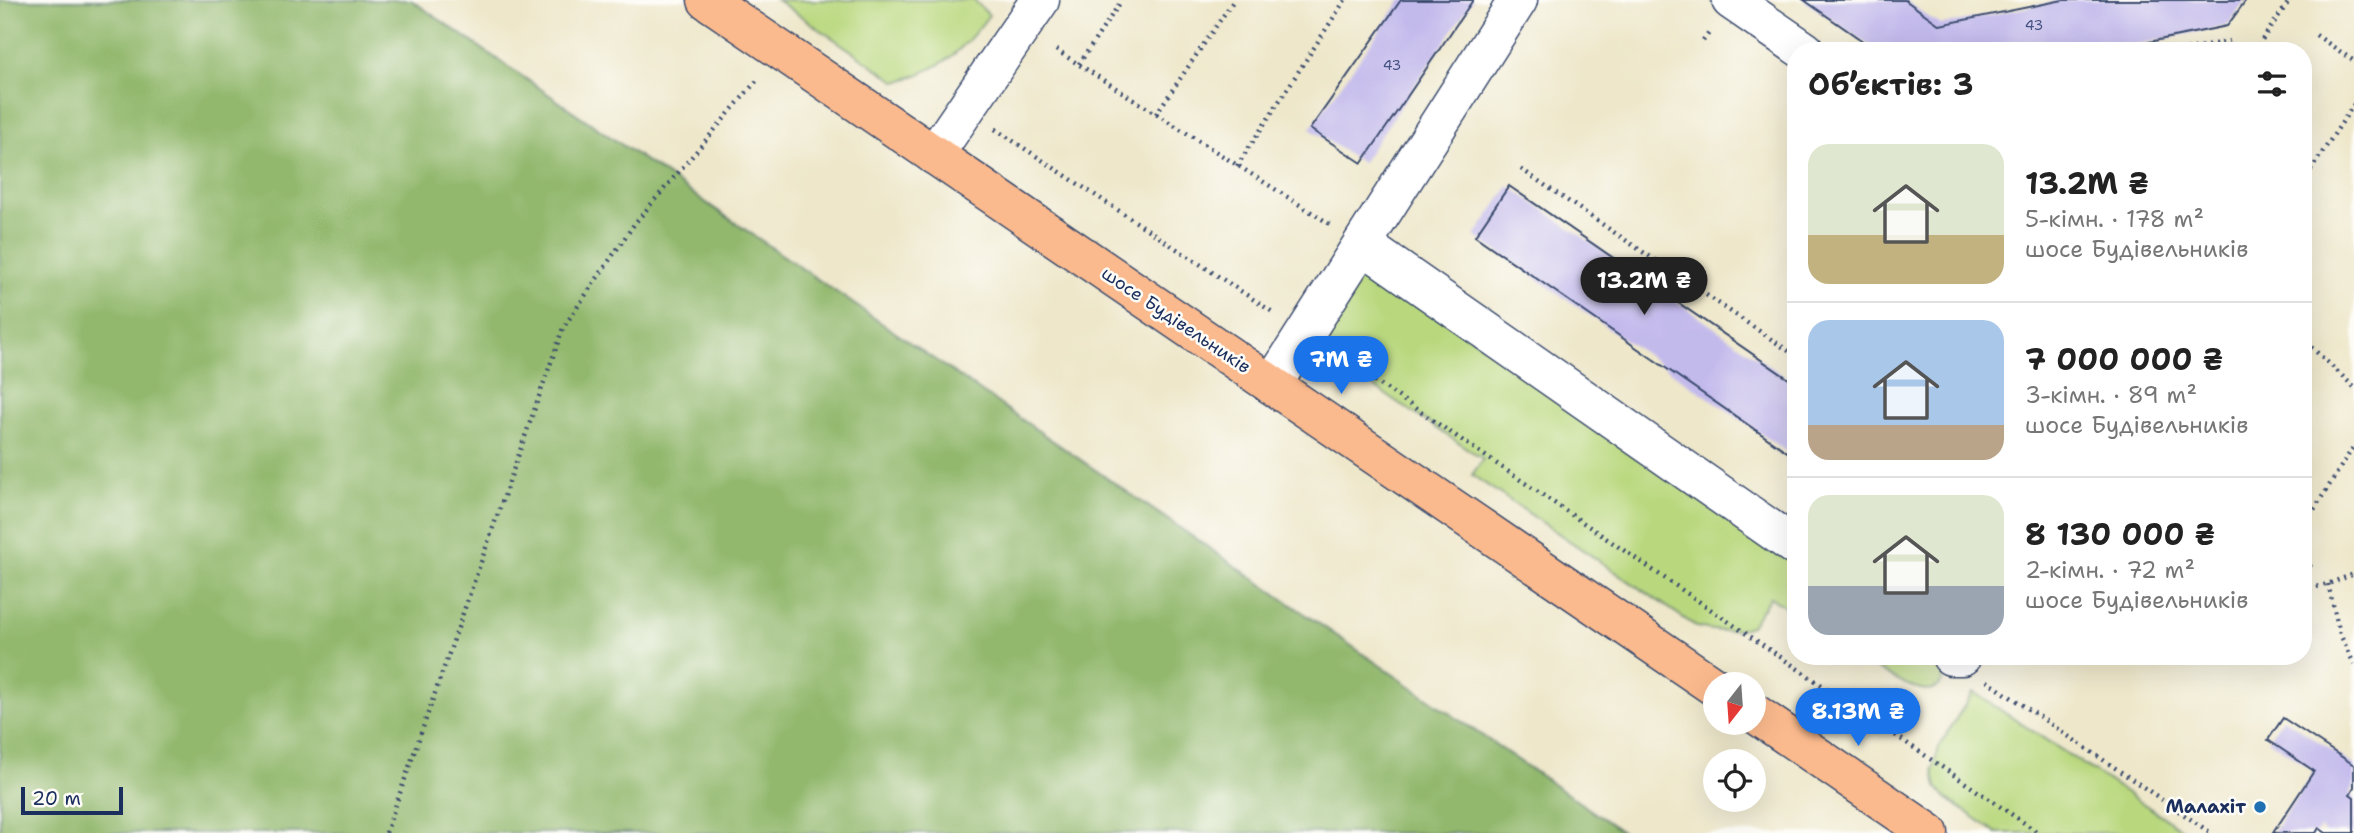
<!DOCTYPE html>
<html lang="uk">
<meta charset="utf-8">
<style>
body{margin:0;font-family:"Shantell Sans",sans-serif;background:#f2f2f2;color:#222;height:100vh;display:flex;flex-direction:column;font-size:26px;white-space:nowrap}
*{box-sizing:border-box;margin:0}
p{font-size:23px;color:#767676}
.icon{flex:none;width:38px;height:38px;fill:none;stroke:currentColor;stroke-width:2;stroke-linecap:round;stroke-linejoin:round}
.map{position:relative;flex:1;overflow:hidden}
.sheet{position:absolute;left:1787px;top:42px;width:525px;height:623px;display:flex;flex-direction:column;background:#fff;border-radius:28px;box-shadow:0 7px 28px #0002}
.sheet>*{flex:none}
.needle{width:46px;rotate:197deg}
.tools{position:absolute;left:1703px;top:672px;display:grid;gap:14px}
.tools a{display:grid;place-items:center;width:63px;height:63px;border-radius:50%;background:#fff;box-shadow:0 7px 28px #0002;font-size:35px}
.scale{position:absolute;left:21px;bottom:18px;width:102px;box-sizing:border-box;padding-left:7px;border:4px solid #1b2f5e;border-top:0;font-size:19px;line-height:24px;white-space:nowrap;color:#1b2f5e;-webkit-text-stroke:5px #fdfcf7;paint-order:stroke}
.price{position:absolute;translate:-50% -60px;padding:0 16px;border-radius:24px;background:#1a73e8;color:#fff;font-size:23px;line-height:46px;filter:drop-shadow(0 2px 4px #0008)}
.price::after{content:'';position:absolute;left:50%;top:42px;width:21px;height:16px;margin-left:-10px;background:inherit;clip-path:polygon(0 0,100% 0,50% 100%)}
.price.selected{background:#222;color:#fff}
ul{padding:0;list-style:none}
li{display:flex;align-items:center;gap:21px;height:175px;padding:0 21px}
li+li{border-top:2px solid #e0e0e0}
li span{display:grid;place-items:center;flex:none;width:196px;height:140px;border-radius:21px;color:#555}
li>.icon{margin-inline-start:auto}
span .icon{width:84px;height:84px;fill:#fffc;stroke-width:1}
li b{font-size:30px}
h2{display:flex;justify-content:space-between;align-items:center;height:84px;padding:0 21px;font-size:30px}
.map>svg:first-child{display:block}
.green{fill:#b9d87e;stroke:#6a846e;stroke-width:2}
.forest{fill:#92b86d;stroke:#567466;stroke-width:2}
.building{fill:#c3baec}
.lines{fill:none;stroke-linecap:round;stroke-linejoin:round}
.minor-casing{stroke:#3b4b6e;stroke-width:41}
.major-casing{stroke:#3b4b6e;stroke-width:41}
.path{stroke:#3b4b6e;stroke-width:4.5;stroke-dasharray:2 5;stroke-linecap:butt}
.minor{stroke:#fff;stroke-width:38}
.major{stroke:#fbba8d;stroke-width:38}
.poi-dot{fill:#1f6fb2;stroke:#fdfcf7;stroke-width:2.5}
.labels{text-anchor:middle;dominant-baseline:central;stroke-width:5;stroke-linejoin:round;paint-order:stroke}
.number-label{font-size:14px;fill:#455282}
.street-label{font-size:18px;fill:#1b2f5e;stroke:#fdfcf7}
.poi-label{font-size:18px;font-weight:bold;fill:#1b2f5e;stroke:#fdfcf7;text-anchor:end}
</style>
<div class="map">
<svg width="2354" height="833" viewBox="0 0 2354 833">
<rect width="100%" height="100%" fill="#fdfcf7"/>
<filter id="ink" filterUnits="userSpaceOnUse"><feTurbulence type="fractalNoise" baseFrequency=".0143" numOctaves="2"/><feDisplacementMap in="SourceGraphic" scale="14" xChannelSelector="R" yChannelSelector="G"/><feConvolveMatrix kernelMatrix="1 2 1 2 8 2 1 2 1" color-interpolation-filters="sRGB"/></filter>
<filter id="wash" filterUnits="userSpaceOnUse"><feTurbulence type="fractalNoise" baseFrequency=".00686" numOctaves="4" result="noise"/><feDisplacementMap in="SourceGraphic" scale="28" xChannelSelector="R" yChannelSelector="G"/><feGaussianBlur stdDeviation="1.57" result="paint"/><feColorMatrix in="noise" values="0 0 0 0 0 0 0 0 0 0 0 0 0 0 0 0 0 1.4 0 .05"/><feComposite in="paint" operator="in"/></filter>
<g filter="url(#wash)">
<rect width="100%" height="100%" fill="#eee7ca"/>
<!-- green -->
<g class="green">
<path d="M777,0H974L989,15C960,54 944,67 897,82Z"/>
<path d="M1362,261L1795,563V614L1770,597L1751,626C1731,632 1717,632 1697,627L1472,475L1483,459L1308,343Z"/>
<path d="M1858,656H1929L1944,667C1946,719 1875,667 1858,656Z"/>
<polygon points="1973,692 2188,833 1997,833 1946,798 1937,787 1933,770 1938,748"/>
</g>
<!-- forest -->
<polygon class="forest" points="0,0 411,0 1624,833 0,833"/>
<g id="blocks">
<!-- building -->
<g class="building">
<polygon points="1401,0 1473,0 1362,163 1310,129"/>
<polygon points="1804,0 1905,0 1940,25 2063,0 2246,0 2227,26 2105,51 1877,51"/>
<polygon points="1509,186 1796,384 1796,458 1475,236"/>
<polygon points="2283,718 2354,765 2354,787 2350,794 2354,797 2354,833 2326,833 2319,828 2316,833 2273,833 2314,771 2268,740"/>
</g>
</g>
</g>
<g filter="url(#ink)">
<use href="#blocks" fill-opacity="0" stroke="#3b4b6e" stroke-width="2"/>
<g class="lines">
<defs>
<g id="minor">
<polyline points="1731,0 1805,51"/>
<polyline points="934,155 1040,0"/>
<polyline points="1363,245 1796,547"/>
<polyline points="1272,385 1518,0"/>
<polyline points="1951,656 1962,656"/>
</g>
<g id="major">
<polyline points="707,0 1715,687"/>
<polyline points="1754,713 1929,833"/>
</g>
</defs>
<!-- minor casing -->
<use href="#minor" class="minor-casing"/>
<!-- major casing -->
<use href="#major" class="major-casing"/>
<!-- path -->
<g class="path">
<polyline points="2316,35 2354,61"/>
<polyline points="1703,41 1711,30"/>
<polyline points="1056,50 1333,226"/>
<polyline points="2180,51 2229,41"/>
<polyline points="2254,51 2290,0"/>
<polyline points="1079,64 1122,0"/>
<polyline points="1156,114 1234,0"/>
<polyline points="995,129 1274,313"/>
<polyline points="1237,166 1345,0"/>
<polyline points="1521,169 1796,356"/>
<polyline points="2303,182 2354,104"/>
<polyline points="2303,336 2309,345 2354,387"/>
<polyline points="1334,353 2039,833"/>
<polyline points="2303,527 2354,446"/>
<polyline points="2303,538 2311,569 2303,570"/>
<polyline points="2328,584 2340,634 2354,664"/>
<polyline points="2303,590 2328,584 2354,574"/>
<polyline points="1987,681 2211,833"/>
<polyline points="386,833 563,328 635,223 759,78"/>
</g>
<!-- minor -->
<use href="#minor" class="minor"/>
<!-- major -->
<use href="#major" class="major"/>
</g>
</g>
<!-- markers -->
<circle class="poi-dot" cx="2260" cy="807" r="7"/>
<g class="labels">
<!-- number labels -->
<g class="number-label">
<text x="2034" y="25">43</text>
<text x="1392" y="65">43</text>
</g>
<!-- street labels -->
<g class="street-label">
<text transform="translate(1176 320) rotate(34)">шосе Будівельників</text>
</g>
<!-- poi labels -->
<g class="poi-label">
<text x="2246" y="807">Малахіт</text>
</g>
</g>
</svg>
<div class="tools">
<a><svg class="needle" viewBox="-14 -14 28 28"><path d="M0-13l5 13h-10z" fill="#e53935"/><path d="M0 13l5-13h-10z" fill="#767676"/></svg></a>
<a><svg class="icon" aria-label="locate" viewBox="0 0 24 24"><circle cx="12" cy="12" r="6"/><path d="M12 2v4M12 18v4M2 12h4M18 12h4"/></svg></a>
</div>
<div class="scale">20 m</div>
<b class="price selected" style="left:1644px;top:317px">13.2M ₴</b>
<b class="price" style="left:1341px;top:396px">7M ₴</b>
<b class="price" style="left:1858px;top:748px">8.13M ₴</b>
<section class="sheet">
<h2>Об’єктів: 3<svg class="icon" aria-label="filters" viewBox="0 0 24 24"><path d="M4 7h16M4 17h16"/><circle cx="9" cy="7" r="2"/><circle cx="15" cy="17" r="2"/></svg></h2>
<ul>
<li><span style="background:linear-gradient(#dfe7d0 65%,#c2b280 0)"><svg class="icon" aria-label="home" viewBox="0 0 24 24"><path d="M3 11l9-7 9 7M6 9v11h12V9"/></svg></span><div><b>13.2M ₴</b><p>5-кімн. · 178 m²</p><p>шосе Будівельників</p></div></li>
<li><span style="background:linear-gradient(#a9c7e8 75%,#b9a48a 0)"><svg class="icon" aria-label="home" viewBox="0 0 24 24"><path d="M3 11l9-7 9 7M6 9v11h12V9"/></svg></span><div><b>7 000 000 ₴</b><p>3-кімн. · 89 m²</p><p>шосе Будівельників</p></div></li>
<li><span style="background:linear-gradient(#dfe7d0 65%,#9aa5b1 0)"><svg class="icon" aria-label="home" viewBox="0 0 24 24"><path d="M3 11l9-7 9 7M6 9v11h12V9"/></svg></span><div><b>8 130 000 ₴</b><p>2-кімн. · 72 m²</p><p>шосе Будівельників</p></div></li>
</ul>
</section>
</div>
